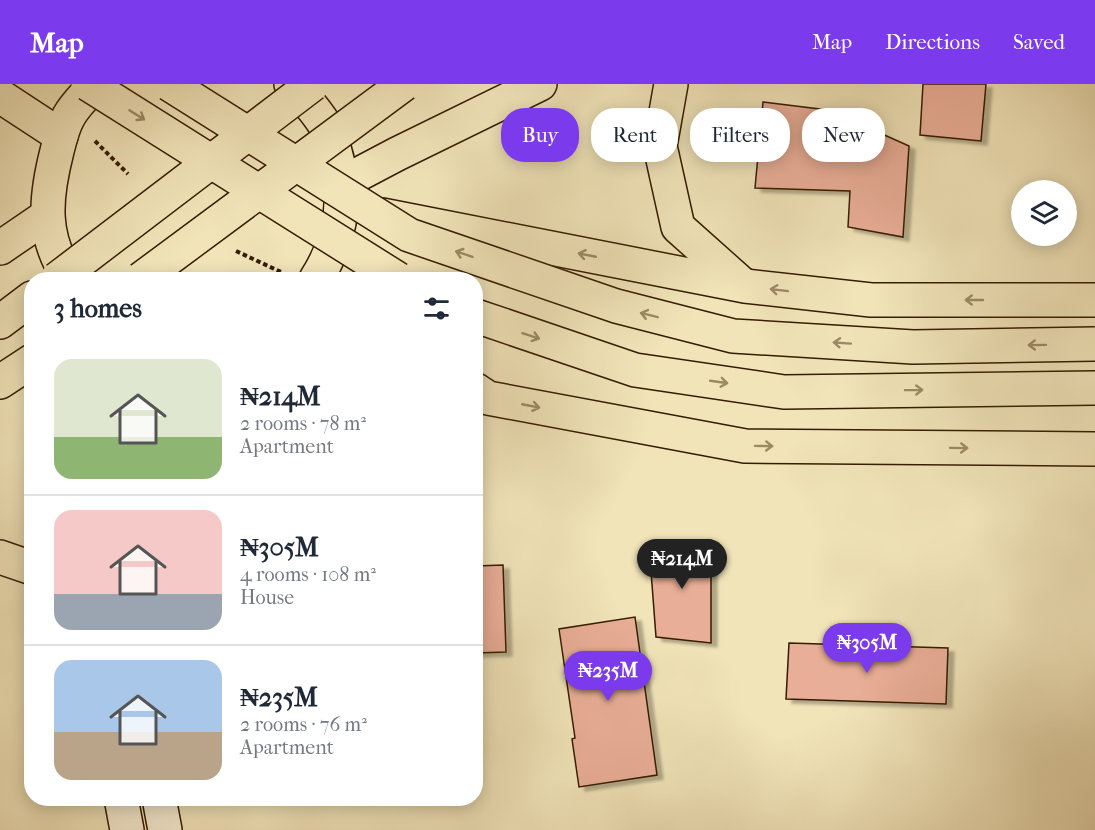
<!DOCTYPE html>
<meta charset="utf-8">
<style>
body{margin:0;font-family:"IM FELL French Canon",serif;background:#f6f6f7;color:#1f2937;height:100vh;display:flex;flex-direction:column;font-size:22px;white-space:nowrap}
*{box-sizing:border-box;margin:0}
p{font-size:20px;color:#747a83}
.icon{flex:none;width:33px;height:33px;fill:none;stroke:currentColor;stroke-width:2;stroke-linecap:round;stroke-linejoin:round}
.map{position:relative;flex:1;overflow:hidden}
.details{position:absolute;left:24px;top:188px;width:459px;height:534px;display:flex;flex-direction:column;background:#fff;border-radius:24px;box-shadow:0 3px 15px #0003}
.details>*{flex:none}
.banner{position:absolute;left:501px;top:24px;width:504px;height:54px;display:flex;gap:12px}
.fabs{position:absolute;left:1011px;top:96px;display:grid;gap:12px}
.fabs a{display:grid;place-items:center;width:66px;height:66px;border-radius:50%;background:#fff;box-shadow:0 3px 15px #0003;font-size:30px}
.price{position:absolute;translate:-50% -51px;padding:0 14px;border-radius:21px;background:#7c3aed;color:#fff;font-size:20px;line-height:39px;filter:drop-shadow(0 2px 3px #0008)}
.price::after{content:'';position:absolute;left:50%;top:36px;width:18px;height:14px;margin-left:-9px;background:inherit;clip-path:polygon(0 0,100% 0,50% 100%)}
.price.on{background:#222;color:#fff}
ul{padding:0;list-style:none}
li{display:flex;align-items:center;gap:18px;height:150px;padding:0 30px}
li+li{border-top:2px solid #e0e1e3}
li span{display:grid;place-items:center;flex:none;width:168px;height:120px;border-radius:18px;color:#555}
li>.icon{margin-inline-start:auto}
span .icon{width:72px;height:72px;fill:#fffc;stroke-width:1}
li b{font-size:26px}
h2{display:flex;justify-content:space-between;align-items:center;height:72px;padding:0 30px;font-size:26px}
.chip{padding:0 21px;border-radius:24px;background:#fff;box-shadow:0 3px 15px #0003;font-size:21px;line-height:54px}
.chip.on{background:#7c3aed;color:#fff}
header{display:flex;align-items:center;gap:36px;box-sizing:border-box;height:84px;padding:0 30px;background:#7c3aed;color:#fff}
header strong{font-size:28px}
nav{display:flex;gap:33px;margin-inline-start:auto;font-size:21px}
.map>svg:first-child{display:block}
.building{fill:#e9ae97;stroke:#351c00;stroke-width:1.5;filter:url(#shadow)}
.lines{fill:none;stroke-linecap:round;stroke-linejoin:round}
.secondary-casing{stroke:#351c00;stroke-width:36}
.primary-casing{stroke:#351c00;stroke-width:36}
.path{stroke:#351c00;stroke-width:4;stroke-dasharray:4.5 3;stroke-linecap:butt}
.secondary{stroke:#f6edd2;stroke-width:33}
.primary{stroke:#f1e4b9;stroke-width:33}
.primary-bridge-casing{stroke:#351c00;stroke-width:36;stroke-linecap:butt}
.primary-bridge{stroke:#f1e4b9;stroke-width:33}
.oneway{stroke:#9c8a66}
</style>
<header>
<strong>Map</strong>
<nav><a>Map</a><a>Directions</a><a>Saved</a></nav>
</header>
<div class="map">
<svg width="1095" height="746" viewBox="0 0 1095 746">
<defs>
<filter id="shadow"><feDropShadow dx="6" dy="4" stdDeviation="1.5" flood-color="#0004"/></filter>
</defs>
<rect width="100%" height="100%" fill="#f1e4b9"/>
<filter id="stains"><feTurbulence type="fractalNoise" baseFrequency=".00333" numOctaves="4"/><feColorMatrix values="0 0 0 0 .2 0 0 0 0 .09 0 0 0 0 .02 0 0 0 .5 -.17"/></filter>
<radialGradient id="worn" r=".72"><stop offset=".6" stop-color="#630" stop-opacity="0"/><stop offset="1" stop-color="#630" stop-opacity=".3"/></radialGradient>
<!-- building -->
<g class="building">
<polygon points="923,0 986,0 981,57 920,51"/>
<polygon points="763,18 844,28 844,33 909,62 903,153 848,143 850,107 755,104"/>
<polygon points="711,456 711,559 656,553 649,461"/>
<polygon points="503,481 506,568 476,569 476,482"/>
<polygon points="635,533 657,691 579,703 572,655 575,654 559,545"/>
<polygon points="789,559 948,564 946,620 786,615"/>
</g>
<g class="lines">
<defs>
<g id="secondary">
<polyline points="121,714 127,746"/>
<polyline points="159,714 165,746"/>
</g>
<g id="primary">
<path d="M291,0L295,2C305,16 321,31 328,47C349,99 346,148 316,195"/>
<polyline points="671,0 660,62 678,143 743,201"/>
<polyline points="0,12 61,52"/>
<polyline points="342,99 397,70 540,0"/>
<polyline points="382,131 745,202 871,216 1095,216"/>
<polyline points="0,164 47,132"/>
<path d="M70,195C41,153 45,114 57,67C60,55 63,42 69,32C75,21 87,9 96,0"/>
<polyline points="476,232 635,286 784,308 1095,304"/>
<polyline points="0,238 32,214"/>
<polyline points="0,298 32,277"/>
<polyline points="476,306 488,314 745,362 1095,365"/>
<polyline points="0,473 32,484"/>
</g>
</defs>
<!-- secondary casing -->
<use href="#secondary" class="secondary-casing"/>
<!-- primary casing -->
<use href="#primary" class="primary-casing"/>
<!-- path -->
<g class="path">
<polyline points="95,57 128,90"/>
<polyline points="236,167 281,188"/>
</g>
<!-- secondary -->
<use href="#secondary" class="secondary"/>
<!-- primary -->
<use href="#primary" class="primary"/>
<defs>
<g id="primary-bridge">
<polyline points="88,0 398,195"/>
<polyline points="169,0 409,151 616,222 733,252 913,263 1095,260"/>
<polyline points="57,195 313,0"/>
<polyline points="141,195 404,0"/>
</g>
</defs>
<!-- primary-bridge casing -->
<use href="#primary-bridge" class="primary-bridge-casing"/>
<!-- primary-bridge -->
<use href="#primary-bridge" class="primary-bridge"/>
</g>
<!-- one-way arrows -->
<defs><path id="oneway-shaft" d="M-6 0H5M1.5-3L5.5 0L1.5 3" fill="none" stroke-width="1.6" stroke-linecap="round" stroke-linejoin="round" transform="scale(1.5)"/></defs>
<g class="oneway">
<use href="#oneway-shaft" transform="translate(137 31) rotate(32)"/>
<use href="#oneway-shaft" transform="translate(464 170) rotate(-161)"/>
<use href="#oneway-shaft" transform="translate(587 171) rotate(-169)"/>
<use href="#oneway-shaft" transform="translate(779 206) rotate(-173)"/>
<use href="#oneway-shaft" transform="translate(974 216) rotate(180)"/>
<use href="#oneway-shaft" transform="translate(649 231) rotate(-166)"/>
<use href="#oneway-shaft" transform="translate(531 252) rotate(18)"/>
<use href="#oneway-shaft" transform="translate(842 259) rotate(-176)"/>
<use href="#oneway-shaft" transform="translate(1037 261) rotate(179)"/>
<use href="#oneway-shaft" transform="translate(719 298) rotate(8)"/>
<use href="#oneway-shaft" transform="translate(914 306) rotate(-1)"/>
<use href="#oneway-shaft" transform="translate(531 322) rotate(11)"/>
<use href="#oneway-shaft" transform="translate(764 362) rotate(1)"/>
<use href="#oneway-shaft" transform="translate(959 364) rotate(1)"/>
</g>
<rect width="100%" height="100%" filter="url(#stains)"/>
<rect width="100%" height="100%" fill="url(#worn)"/>
</svg>
<div class="fabs">
<a><svg class="icon" aria-label="layers" viewBox="0 0 24 24"><path d="M12 4l9 5-9 5-9-5zM3 14l9 5 9-5"/></svg></a>
</div>
<b class="price on" style="left:682px;top:506px">₦214M</b>
<b class="price" style="left:867px;top:590px">₦305M</b>
<b class="price" style="left:608px;top:618px">₦235M</b>
<div class="banner">
<a class="chip on">Buy</a>
<a class="chip">Rent</a>
<a class="chip">Filters</a>
<a class="chip">New</a>
</div>
<section class="details">
<h2>3 homes<svg class="icon" aria-label="filters" viewBox="0 0 24 24"><path d="M4 7h16M4 17h16"/><circle cx="9" cy="7" r="2"/><circle cx="15" cy="17" r="2"/></svg></h2>
<ul>
<li><span style="background:linear-gradient(#dfe7d0 65%,#8fb573 0)"><svg class="icon" aria-label="home" viewBox="0 0 24 24"><path d="M3 11l9-7 9 7M6 9v11h12V9"/></svg></span><div><b>₦214M</b><p>2 rooms · 78 m²</p><p>Apartment</p></div></li>
<li><span style="background:linear-gradient(#f6c9c9 70%,#9aa5b1 0)"><svg class="icon" aria-label="home" viewBox="0 0 24 24"><path d="M3 11l9-7 9 7M6 9v11h12V9"/></svg></span><div><b>₦305M</b><p>4 rooms · 108 m²</p><p>House</p></div></li>
<li><span style="background:linear-gradient(#a9c7e8 60%,#b9a48a 0)"><svg class="icon" aria-label="home" viewBox="0 0 24 24"><path d="M3 11l9-7 9 7M6 9v11h12V9"/></svg></span><div><b>₦235M</b><p>2 rooms · 76 m²</p><p>Apartment</p></div></li>
</ul>
</section>
</div>
